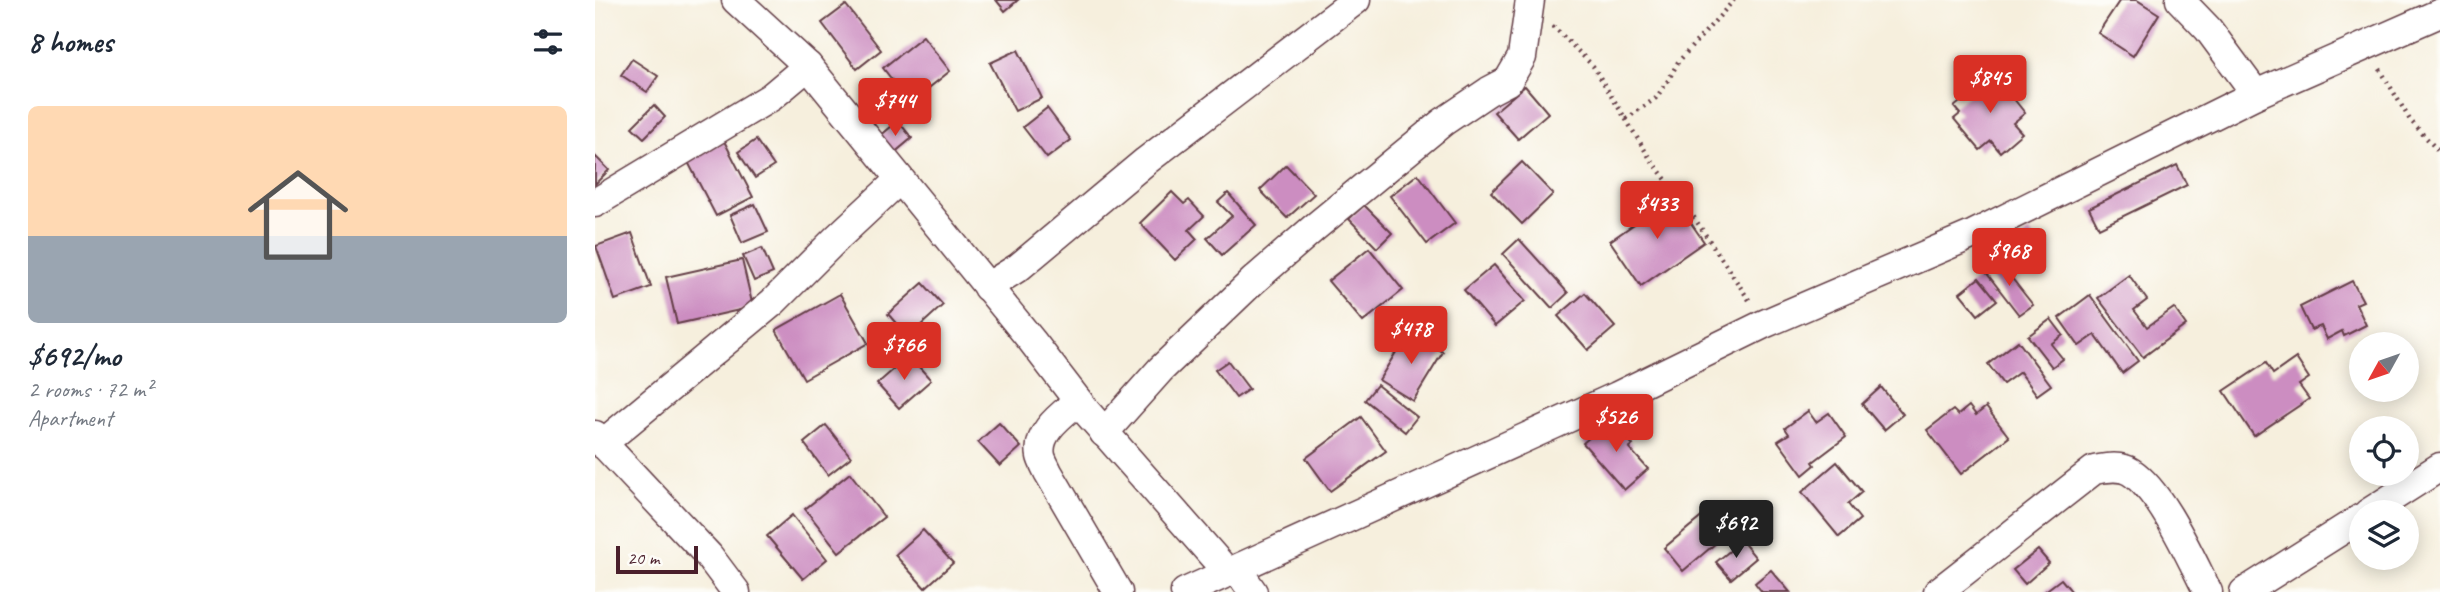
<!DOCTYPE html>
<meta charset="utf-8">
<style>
body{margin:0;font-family:Caveat,sans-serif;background:#f6f6f7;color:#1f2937;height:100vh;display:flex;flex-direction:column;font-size:26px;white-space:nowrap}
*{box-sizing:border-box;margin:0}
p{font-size:23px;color:#747a83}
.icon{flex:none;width:38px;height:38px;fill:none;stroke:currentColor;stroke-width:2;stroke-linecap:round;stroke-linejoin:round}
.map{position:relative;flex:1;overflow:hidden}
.details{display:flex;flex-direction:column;background:#fff;width:595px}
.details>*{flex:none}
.needle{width:46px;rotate:230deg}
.fabs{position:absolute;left:1754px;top:332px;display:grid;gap:14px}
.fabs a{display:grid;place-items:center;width:70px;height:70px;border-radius:50%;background:#fff;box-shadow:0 4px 18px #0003;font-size:35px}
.scale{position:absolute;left:21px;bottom:18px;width:82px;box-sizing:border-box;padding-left:7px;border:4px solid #4a1f2b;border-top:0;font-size:19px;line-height:24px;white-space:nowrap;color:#4a1f2b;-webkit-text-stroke:5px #fdfcf7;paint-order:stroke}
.price{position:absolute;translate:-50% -60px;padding:0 16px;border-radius:7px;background:#d93025;color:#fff;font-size:23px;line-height:46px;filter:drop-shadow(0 2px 4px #0008)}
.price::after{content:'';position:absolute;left:50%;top:42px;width:21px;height:16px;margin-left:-10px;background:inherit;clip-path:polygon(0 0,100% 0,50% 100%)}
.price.active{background:#222;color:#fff}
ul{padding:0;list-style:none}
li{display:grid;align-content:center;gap:14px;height:371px;padding:0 28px}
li+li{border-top:2px solid #e0e1e3}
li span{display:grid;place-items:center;height:217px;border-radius:10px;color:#555}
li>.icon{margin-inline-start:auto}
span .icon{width:126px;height:126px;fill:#fffc;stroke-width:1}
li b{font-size:30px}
h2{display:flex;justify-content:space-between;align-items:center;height:84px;padding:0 28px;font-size:30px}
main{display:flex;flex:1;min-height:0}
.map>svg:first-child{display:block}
.building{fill:#cc8dc1}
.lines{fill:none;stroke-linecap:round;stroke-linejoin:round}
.street-casing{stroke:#643e46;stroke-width:31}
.path{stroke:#643e46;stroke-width:4.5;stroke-dasharray:2 5;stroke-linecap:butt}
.street{stroke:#fff;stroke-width:28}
</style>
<main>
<section class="details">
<h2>8 homes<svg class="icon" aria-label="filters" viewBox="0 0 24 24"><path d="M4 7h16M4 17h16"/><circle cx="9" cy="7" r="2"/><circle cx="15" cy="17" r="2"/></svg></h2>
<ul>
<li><span style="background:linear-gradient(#ffd9b3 60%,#9aa5b1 0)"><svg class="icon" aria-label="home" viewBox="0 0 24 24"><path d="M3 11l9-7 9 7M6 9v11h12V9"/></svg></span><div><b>$692/mo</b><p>2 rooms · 72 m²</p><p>Apartment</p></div></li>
</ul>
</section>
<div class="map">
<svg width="1845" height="592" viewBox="0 0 1845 592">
<rect width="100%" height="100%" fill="#fdfcf7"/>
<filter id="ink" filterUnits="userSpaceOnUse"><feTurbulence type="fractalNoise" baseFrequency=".0143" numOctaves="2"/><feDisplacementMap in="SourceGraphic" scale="14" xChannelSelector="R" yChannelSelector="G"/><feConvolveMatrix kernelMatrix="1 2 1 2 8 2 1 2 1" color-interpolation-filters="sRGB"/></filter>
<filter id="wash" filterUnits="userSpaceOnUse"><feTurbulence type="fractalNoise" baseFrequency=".00686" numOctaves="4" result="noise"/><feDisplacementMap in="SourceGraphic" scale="28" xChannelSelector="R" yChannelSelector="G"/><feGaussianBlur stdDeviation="1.57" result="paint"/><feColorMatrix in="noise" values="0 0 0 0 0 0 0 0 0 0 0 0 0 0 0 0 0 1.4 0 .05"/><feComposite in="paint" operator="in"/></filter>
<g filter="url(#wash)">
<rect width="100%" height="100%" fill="#f6efdd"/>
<g id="blocks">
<!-- building -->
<g class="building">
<polygon points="401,0 423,0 410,11"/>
<polygon points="1525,0 1542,0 1564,14 1538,56 1503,33"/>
<polygon points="251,5 286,50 262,69 227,23"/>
<polygon points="328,36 355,71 315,103 288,68"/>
<polygon points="423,50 447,98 420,111 395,63"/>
<polygon points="37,59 63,76 52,92 26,75"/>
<polygon points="1399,74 1430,113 1418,123 1427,133 1405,152 1396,141 1385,150 1359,119 1365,114 1359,107"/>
<polygon points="930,86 953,113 923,139 899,112"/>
<polygon points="59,105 70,117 49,138 37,127"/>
<polygon points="452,108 476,140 452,158 428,127"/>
<polygon points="303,121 317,138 298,154 284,137"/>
<polygon points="161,140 179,166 160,178 143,152"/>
<polygon points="129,141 158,197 121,216 92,160"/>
<polygon points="0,156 14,170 0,184"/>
<polygon points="927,162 958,194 927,224 896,192"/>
<polygon points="691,165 719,194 692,218 665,190"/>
<polygon points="1582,165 1592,185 1504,228 1494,208"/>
<polygon points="823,174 860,223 832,244 795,196"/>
<polygon points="577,192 589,204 594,200 609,216 594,230 602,239 580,260 545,223"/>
<polygon points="633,193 661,225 627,255 612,238 637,216 623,202"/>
<polygon points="1078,197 1109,242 1046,286 1015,241"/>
<polygon points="160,204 173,232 147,243 135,215"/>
<polygon points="769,205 797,233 782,248 754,219"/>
<polygon points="1434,232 1444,244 1415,268 1405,257"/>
<polygon points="37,233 56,287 20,300 1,246"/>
<polygon points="924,239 973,293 957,308 908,254"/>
<polygon points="167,248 178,273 159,281 148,256"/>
<polygon points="774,248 808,290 768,322 733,281"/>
<polygon points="147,260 158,307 82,324 71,277"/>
<polygon points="1404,262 1438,305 1424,315 1390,271"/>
<polygon points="899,265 930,301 900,326 869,290"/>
<polygon points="1534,275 1552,300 1539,310 1552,327 1579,308 1591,325 1548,357 1503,298"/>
<polygon points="1384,278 1402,300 1383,315 1365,293"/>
<polygon points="1757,281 1768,301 1761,304 1771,325 1749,336 1747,331 1732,339 1726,326 1716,330 1705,307"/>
<polygon points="328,283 348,305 313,337 293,314"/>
<polygon points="990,293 1020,327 993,350 963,316"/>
<polygon points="245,294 273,343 209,379 181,330"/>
<polygon points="1495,295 1543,361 1527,373 1500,335 1484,346 1464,318"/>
<polygon points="1456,319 1468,335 1456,344 1468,359 1457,367 1433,336"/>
<polygon points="814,331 848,352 818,401 784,380"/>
<polygon points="1423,341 1456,385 1442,395 1425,372 1408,384 1393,364"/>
<polygon points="314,356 336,380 304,408 282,384"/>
<polygon points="1701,358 1714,378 1704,385 1714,399 1659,436 1629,391 1671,363 1678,374"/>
<polygon points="633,361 654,389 641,398 620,370"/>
<polygon points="782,385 822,417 810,432 770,400"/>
<polygon points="1286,387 1308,414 1289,430 1267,404"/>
<polygon points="1374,406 1381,415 1391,407 1414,437 1366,474 1332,430 1358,410 1363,415"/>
<polygon points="1213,411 1221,422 1234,413 1251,437 1218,462 1220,465 1208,475 1183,441 1194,434 1190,428"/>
<polygon points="766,417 791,451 735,491 711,458"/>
<polygon points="1016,419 1038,445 1034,448 1053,469 1029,490 988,443"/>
<polygon points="404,423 426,447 405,466 383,442"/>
<polygon points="231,425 256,457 233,475 209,443"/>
<polygon points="1242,462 1267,492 1253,504 1265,519 1244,537 1207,492"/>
<polygon points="255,473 289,517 244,552 210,509"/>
<polygon points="1115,510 1134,532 1088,571 1069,548"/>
<polygon points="197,515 232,559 208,579 172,536"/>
<polygon points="328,530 358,563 330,588 300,555"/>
<polygon points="1147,541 1161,558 1136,579 1121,562"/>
<polygon points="1443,550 1454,563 1430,584 1418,570"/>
<polygon points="1176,570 1195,592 1167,592 1160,583"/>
<polygon points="1466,579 1477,592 1449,592"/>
</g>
</g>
</g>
<g filter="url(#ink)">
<use href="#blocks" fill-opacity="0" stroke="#643e46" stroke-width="2"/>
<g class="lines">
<defs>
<g id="street">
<polyline points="141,0 213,66 437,341 490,410 633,573"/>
<polyline points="1585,0 1613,29 1661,94"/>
<polyline points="0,203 176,97 213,66"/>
<polyline points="392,287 424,267 551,161 761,0"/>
<path d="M483,401C468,414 441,432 446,456C447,461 451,467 453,472L523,592"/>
<polyline points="509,433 566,369 658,281 720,227 848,122 894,91 913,81 927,57 935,0"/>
<polyline points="0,435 114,556 141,592"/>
<polyline points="7,444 178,302 243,237 304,180"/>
<polyline points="1773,513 1845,467"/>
<polyline points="642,569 658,592"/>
<polyline points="590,592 1022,396 1169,324 1379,234 1661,94 1845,13"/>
<path d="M1343,592L1499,470C1511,468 1525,465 1536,472C1567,492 1596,559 1613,592"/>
<polyline points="1649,592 1766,518"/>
</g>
</defs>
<!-- street casing -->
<use href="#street" class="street-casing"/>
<!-- path -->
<g class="path">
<polyline points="958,26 998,66 1054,157 1096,213 1156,303"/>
<polyline points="1785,69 1815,120 1845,153"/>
<polyline points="1031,119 1061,98 1074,79 1083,62 1139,0"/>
</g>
<!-- street -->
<use href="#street" class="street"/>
</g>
</g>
</svg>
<div class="fabs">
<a><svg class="needle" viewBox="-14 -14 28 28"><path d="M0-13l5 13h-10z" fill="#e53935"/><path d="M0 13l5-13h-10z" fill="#747a83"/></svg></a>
<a><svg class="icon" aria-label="locate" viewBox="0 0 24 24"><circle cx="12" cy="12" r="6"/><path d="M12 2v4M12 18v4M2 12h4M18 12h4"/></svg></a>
<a><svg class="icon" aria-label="layers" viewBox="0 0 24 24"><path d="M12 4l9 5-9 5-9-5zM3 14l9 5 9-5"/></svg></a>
</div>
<div class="scale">20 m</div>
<b class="price" style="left:1395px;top:115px">$845</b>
<b class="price" style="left:300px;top:138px">$744</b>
<b class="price" style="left:1062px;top:241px">$433</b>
<b class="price" style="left:1414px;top:288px">$968</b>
<b class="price" style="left:816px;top:366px">$478</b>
<b class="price" style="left:309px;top:382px">$766</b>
<b class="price" style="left:1021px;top:454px">$526</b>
<b class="price active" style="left:1141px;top:560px">$692</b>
</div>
</main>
